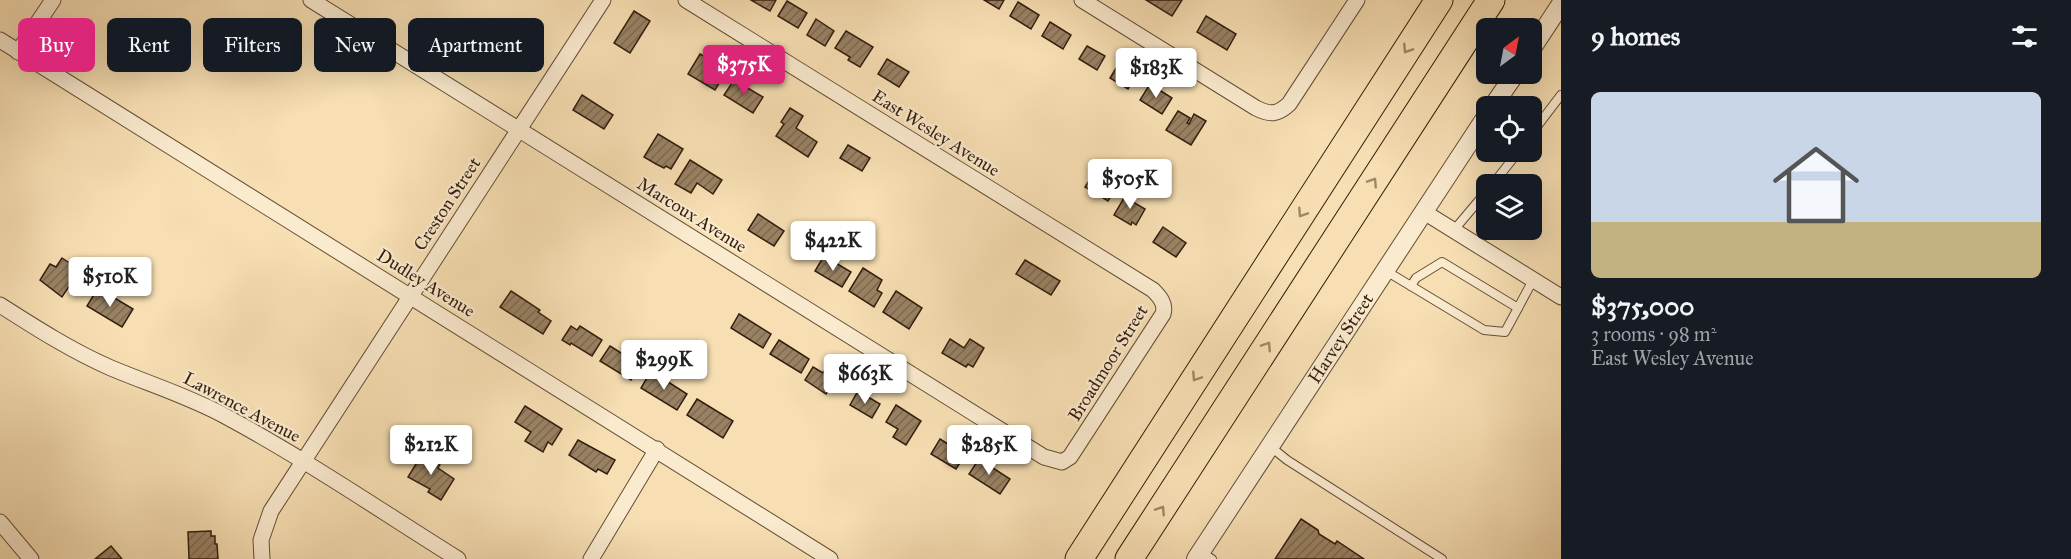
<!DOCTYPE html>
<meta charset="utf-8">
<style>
body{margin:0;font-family:"IM FELL Great Primer",serif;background:#242831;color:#f1f3f6;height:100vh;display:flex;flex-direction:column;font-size:22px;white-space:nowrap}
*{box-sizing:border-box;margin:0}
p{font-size:20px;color:#9ea1a6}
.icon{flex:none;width:33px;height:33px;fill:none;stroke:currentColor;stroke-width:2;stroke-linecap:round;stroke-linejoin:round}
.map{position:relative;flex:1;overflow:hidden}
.panel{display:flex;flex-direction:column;background:#171b24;width:510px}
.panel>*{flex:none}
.banner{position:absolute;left:18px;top:18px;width:570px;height:54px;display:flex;gap:12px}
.needle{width:39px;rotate:32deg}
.buttons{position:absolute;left:1476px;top:18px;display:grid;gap:12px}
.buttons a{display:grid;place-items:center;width:66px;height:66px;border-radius:9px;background:#171b24;box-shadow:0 6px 24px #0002;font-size:30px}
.price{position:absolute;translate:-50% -51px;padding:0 14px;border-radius:6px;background:#fff;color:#222;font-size:20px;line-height:39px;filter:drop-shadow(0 2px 3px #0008)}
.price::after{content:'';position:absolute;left:50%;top:36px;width:18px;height:14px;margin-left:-9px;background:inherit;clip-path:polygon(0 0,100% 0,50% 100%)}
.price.selected{background:#db2777;color:#fff}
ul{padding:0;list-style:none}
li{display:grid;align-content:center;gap:12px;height:318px;padding:0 30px}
li span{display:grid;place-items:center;height:186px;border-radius:9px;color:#555}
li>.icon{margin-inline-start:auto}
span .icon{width:108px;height:108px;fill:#fffc;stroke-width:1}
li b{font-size:26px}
h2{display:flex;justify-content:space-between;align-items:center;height:72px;padding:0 30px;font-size:26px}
.chip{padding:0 21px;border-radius:9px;background:#171b24;box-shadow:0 6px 24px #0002;font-size:21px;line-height:54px}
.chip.selected{background:#db2777;color:#fff}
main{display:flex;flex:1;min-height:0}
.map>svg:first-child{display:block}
.building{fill:url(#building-hatch);stroke:#331e0e;stroke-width:1.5}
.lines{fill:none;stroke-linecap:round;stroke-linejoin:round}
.service-casing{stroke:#644e37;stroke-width:10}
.minor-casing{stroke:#644e37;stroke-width:17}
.tertiary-casing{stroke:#644e37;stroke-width:20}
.motorway-casing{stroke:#331e0e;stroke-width:29}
.service{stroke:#faeace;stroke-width:8}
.minor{stroke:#faeace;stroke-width:15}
.tertiary{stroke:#faeace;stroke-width:18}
.motorway{stroke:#f7dfb3;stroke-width:27}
.oneway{stroke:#9f8869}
.labels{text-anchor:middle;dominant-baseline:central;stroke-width:4.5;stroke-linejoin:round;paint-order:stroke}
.street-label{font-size:18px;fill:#331e0e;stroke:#faeace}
</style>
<main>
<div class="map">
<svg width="1561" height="559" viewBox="0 0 1561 559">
<defs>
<pattern id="building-hatch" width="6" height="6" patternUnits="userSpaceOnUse" patternTransform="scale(1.5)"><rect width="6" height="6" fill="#998264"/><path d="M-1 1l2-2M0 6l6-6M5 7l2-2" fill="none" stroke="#7d6a51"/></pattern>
</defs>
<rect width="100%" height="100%" fill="#f7dfb3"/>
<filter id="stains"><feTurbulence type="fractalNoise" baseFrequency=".00333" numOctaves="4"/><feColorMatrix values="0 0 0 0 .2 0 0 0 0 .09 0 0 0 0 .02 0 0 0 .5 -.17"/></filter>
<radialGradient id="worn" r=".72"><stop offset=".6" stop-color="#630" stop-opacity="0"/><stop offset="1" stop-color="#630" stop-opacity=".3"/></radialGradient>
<!-- building -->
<g class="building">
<polygon points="751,0 776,0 770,11"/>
<polygon points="984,0 1004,0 999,9"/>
<polygon points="1146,0 1182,0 1172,16"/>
<polygon points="787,1 807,13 798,28 778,16"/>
<polygon points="1018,2 1039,15 1031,29 1010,16"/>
<polygon points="634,11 650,21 630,53 614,43"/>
<polygon points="1206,16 1236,34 1227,50 1197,32"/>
<polygon points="816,19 834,31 825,46 807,35"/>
<polygon points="1050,22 1071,35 1063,49 1042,36"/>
<polygon points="846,31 873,47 860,67 848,60 850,57 835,48"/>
<polygon points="1087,46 1105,56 1097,70 1079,59"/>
<polygon points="700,54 727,70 715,90 688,74"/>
<polygon points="887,59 909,72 899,87 878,74"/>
<polygon points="1118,65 1136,75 1128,89 1110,78"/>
<polygon points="734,80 763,97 753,113 724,95"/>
<polygon points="1150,84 1172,98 1162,114 1140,100"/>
<polygon points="582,95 613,115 604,129 573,110"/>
<polygon points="790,108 803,116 796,128 817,142 808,157 776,136 784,124 781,122"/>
<polygon points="1178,111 1190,118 1187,123 1189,124 1194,114 1206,121 1191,145 1166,130"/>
<polygon points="658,134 683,149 671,169 666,166 664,168 656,164 644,157"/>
<polygon points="848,145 870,158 862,171 840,158"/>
<polygon points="690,160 722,180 713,194 697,183 691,193 675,184"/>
<polygon points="1094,173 1117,187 1108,201 1085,187"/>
<polygon points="1128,191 1137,196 1133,202 1145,209 1136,225 1132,222 1131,225 1114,215"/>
<polygon points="758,214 784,231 774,246 748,230"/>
<polygon points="1163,227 1186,243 1176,257 1153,242"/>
<polygon points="824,256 851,272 842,287 815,271"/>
<polygon points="62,258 80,270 62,297 40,280 50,264 56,267"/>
<polygon points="1025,260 1060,281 1051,295 1016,274"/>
<polygon points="863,268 882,280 877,290 882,293 874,307 849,291"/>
<polygon points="98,288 133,309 122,327 87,306"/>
<polygon points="511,291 540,310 538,312 551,321 543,334 500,307"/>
<polygon points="896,291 922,308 909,329 883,312"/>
<polygon points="739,314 771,334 763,348 731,328"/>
<polygon points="571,326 577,330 580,326 602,340 592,356 571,343 570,345 562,340"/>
<polygon points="950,339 964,348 970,339 984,348 973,367 968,364 966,367 942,353"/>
<polygon points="779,340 809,359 801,373 770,354"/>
<polygon points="610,346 640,365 631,380 600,361"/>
<polygon points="813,367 823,373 826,368 844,379 836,391 830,388 826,394 805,380"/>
<polygon points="651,371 687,394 677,410 641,388"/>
<polygon points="858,391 880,404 872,418 850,405"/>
<polygon points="697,399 733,421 723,438 687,415"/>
<polygon points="896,405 921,421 906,445 893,437 898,429 886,422"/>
<polygon points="525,406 562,429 552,445 548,442 543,452 525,441 531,432 515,422"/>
<polygon points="940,439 965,455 956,469 931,454"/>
<polygon points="578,440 615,460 607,474 598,469 596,472 569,455"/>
<polygon points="424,451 441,462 438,468 454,479 441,500 428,492 430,489 408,477"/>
<polygon points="979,459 1010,479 1000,494 969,474"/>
<polygon points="1301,519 1318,530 1319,534 1335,544 1337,541 1364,559 1275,559"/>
<polygon points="211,531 211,536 215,536 215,544 217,544 218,559 189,559 188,532"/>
<polygon points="111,546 122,559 95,559"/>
</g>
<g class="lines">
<defs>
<g id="service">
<polyline points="1532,133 1561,95"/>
<polyline points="1493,184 1518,152"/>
<polyline points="1454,230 1486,192"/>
<polyline points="1386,271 1411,286 1416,278 1442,262 1518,308 1533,280"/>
<polyline points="1411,286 1484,330 1505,332 1518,308"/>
<polyline points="1271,447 1287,460 1442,559"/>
<polyline points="1201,552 1212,559"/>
</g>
<g id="minor">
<path d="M311,0L1044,457L1062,462L1070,457L1163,314C1166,304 1160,297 1153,290L686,0"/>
<path d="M1082,0L1256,108C1270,115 1277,115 1289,104L1357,0"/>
<polyline points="0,40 830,559"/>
<polyline points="18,52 53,0"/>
<polyline points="1424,212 1561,297"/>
<path d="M0,305C36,328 72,351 111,368C149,384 188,396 225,416C305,459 381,511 458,559"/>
<polyline points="0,522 31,559"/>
<polyline points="262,559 261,540 271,511 603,0"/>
<polyline points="591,559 657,449"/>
</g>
<g id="tertiary">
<polyline points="1532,48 1561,4"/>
<polyline points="1493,106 1515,74"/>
<path id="s1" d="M1196,559L1486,117"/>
</g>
<g id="motorway">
<polyline points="1079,559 1439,0"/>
<polyline points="1129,559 1491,0"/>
</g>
</defs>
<!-- service casing -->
<use href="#service" class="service-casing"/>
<!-- minor casing -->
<use href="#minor" class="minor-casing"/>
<!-- tertiary casing -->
<use href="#tertiary" class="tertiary-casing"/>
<!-- motorway casing -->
<use href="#motorway" class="motorway-casing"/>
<!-- service -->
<use href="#service" class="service"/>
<!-- minor -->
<use href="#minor" class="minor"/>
<!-- tertiary -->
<use href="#tertiary" class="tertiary"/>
<!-- motorway -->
<use href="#motorway" class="motorway"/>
</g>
<!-- one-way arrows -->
<defs><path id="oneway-chevron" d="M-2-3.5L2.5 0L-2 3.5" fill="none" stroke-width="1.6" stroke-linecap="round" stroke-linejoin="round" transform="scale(1.5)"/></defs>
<g class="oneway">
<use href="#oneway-chevron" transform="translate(1407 49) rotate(123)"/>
<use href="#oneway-chevron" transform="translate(1373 182) rotate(-57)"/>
<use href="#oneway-chevron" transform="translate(1302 213) rotate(123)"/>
<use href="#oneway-chevron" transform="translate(1267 346) rotate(-57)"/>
<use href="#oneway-chevron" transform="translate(1196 377) rotate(123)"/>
<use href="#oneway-chevron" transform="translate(1161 510) rotate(-57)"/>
</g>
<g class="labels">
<!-- street labels -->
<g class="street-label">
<text transform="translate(936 133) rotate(32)">East Wesley Avenue</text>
<text transform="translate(447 204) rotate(-57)">Creston Street</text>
<text transform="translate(692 215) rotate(32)">Marcoux Avenue</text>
<text transform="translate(426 283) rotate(32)">Dudley Avenue</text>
<text stroke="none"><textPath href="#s1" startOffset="264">Harvey Street</textPath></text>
<text transform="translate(1108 363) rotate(-58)">Broadmoor Street</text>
<text transform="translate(242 407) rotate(28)">Lawrence Avenue</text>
</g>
</g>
<rect width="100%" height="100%" filter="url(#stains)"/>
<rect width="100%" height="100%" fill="url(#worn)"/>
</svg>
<div class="buttons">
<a><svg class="needle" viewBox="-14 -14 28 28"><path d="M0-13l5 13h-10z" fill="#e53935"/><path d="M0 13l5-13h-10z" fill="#9ea1a6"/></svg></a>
<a><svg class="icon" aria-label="locate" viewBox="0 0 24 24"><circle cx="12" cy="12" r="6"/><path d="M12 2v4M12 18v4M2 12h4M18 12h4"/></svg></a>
<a><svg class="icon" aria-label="layers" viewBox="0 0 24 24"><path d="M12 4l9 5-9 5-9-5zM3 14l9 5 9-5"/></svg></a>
</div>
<b class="price selected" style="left:744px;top:96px">$375K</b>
<b class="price" style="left:1156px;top:99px">$183K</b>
<b class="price" style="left:1130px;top:210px">$505K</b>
<b class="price" style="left:833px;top:272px">$422K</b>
<b class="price" style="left:110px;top:308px">$510K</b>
<b class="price" style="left:664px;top:391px">$299K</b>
<b class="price" style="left:865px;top:405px">$663K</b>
<b class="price" style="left:431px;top:476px">$212K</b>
<b class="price" style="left:989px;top:476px">$285K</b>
<div class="banner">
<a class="chip selected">Buy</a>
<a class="chip">Rent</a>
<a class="chip">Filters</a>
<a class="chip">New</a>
<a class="chip">Apartment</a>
</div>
</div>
<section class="panel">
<h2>9 homes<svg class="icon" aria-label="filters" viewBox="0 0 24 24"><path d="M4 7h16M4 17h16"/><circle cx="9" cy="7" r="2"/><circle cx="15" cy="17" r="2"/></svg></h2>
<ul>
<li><span style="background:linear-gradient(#c9d6e8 70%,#c2b280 0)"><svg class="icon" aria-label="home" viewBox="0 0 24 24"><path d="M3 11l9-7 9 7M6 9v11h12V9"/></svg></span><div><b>$375,000</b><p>3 rooms · 98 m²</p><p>East Wesley Avenue</p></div></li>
</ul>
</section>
</main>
